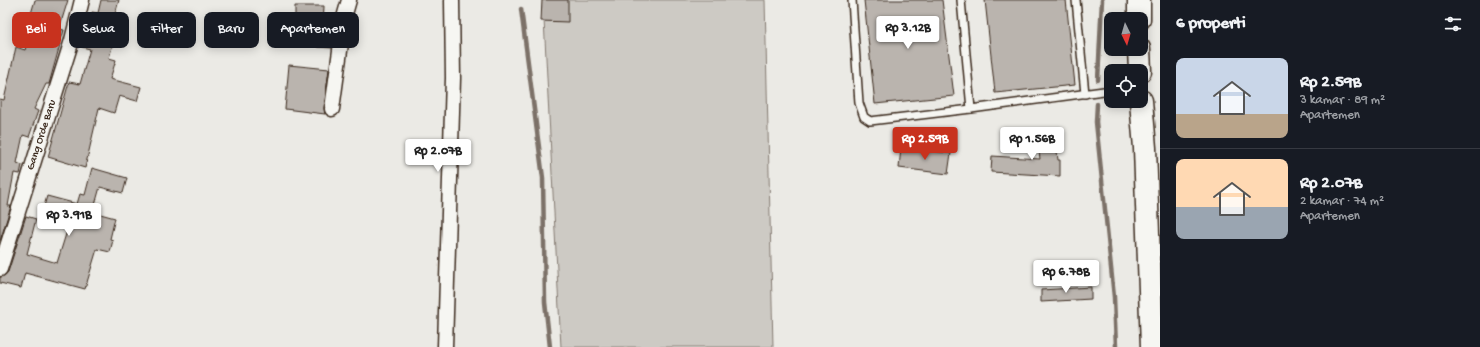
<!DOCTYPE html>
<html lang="id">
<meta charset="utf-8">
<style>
body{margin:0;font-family:"Gochi Hand",sans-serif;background:#20242c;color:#f1f3f6;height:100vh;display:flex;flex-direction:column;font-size:15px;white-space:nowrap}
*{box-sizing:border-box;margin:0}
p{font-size:13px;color:#9ea1a6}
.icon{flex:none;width:22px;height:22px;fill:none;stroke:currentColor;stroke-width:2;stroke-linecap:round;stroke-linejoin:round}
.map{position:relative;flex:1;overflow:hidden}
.details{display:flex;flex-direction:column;background:#171b24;width:320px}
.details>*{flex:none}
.top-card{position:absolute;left:12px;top:12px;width:380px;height:36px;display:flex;gap:8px}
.needle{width:26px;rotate:175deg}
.controls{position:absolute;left:1104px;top:12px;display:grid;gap:8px}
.controls a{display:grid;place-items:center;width:44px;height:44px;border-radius:8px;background:#171b24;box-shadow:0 2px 10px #0003;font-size:20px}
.price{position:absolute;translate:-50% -34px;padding:0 9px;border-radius:4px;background:#fff;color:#222;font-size:13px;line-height:26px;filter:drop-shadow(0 1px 2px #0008)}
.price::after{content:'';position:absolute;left:50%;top:24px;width:12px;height:9px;margin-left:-6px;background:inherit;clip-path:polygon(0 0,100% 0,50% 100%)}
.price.on{background:#c8321e;color:#fff}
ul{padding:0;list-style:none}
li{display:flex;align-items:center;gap:12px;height:100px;padding:0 16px}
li+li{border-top:1px solid #363941}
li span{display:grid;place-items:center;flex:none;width:112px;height:80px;border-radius:8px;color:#555}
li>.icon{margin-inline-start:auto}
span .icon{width:48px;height:48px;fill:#fffc;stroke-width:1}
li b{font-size:17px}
h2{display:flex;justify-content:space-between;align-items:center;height:48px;padding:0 16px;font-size:17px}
.chip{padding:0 14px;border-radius:8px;background:#171b24;box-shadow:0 2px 10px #0003;font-size:14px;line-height:36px}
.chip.on{background:#c8321e;color:#fff}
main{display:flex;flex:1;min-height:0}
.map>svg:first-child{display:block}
.green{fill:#cdcac4;stroke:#847a71}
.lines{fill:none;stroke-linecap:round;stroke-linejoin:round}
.stream{stroke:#7c7167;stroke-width:4.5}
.building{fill:#bab4ae;stroke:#3b2a1e}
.service-casing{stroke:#3b2a1e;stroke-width:10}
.minor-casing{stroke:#3b2a1e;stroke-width:17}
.trunk-casing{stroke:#3b2a1e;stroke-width:25}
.service{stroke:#f6f6f2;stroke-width:7}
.minor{stroke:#f6f6f2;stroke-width:14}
.trunk{stroke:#f6f6f2;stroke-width:22}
.labels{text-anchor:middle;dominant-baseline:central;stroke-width:3;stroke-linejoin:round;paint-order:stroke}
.street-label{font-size:11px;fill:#3b2a1e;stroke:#f6f6f2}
</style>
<main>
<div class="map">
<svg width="1160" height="347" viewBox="0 0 1160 347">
<rect width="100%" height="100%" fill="#ebeae5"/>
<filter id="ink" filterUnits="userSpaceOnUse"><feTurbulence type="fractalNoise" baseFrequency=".025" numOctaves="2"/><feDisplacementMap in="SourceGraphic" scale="8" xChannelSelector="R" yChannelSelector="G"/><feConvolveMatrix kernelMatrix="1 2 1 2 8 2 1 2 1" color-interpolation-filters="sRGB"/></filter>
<g filter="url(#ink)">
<!-- green -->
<polygon class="green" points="543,0 765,0 773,347 561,347"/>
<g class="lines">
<!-- stream -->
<g class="stream">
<polyline points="521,9 543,178 545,302 550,347"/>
<polyline points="1098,80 1102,0"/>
<polyline points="1097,104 1096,122 1114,297 1116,347"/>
</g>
</g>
<!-- building -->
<g class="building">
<polygon points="35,0 68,0 59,29 64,30 49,84 46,84 34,109 38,111 29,137 23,135 17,163 22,165 20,174 14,173 8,206 11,206 0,241 0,99 4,100 16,47 25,50 35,19 30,17"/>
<polygon points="101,0 119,0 114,18 128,22 123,39 115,37 109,58 116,60 110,79 141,87 137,101 119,96 114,113 99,108 85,168 48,157 69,82 80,84 90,49 82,47 92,12 98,13"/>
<polygon points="542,0 568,0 568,22 541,21"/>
<polygon points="864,0 942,0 954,96 875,104"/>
<polygon points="985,0 1066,0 1075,85 995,93"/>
<polygon points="295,6 324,6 323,28 295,27"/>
<polygon points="318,34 334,34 332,48 318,47"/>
<polygon points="289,65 329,69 324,108 325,114 285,109"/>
<polygon points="1055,134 1058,160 1060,160 1060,176 991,172 992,156 1040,159 1037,137"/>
<polygon points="901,148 951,153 948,174 899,168"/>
<polygon points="92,168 127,178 123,193 100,187 93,212 115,218 110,239 113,240 110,252 97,249 85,289 25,273 21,288 0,283 0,277 5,275 8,272 26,216 36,219 27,254 57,263 70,221 42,213 47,196 77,204 80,194 85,195"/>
<polygon points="1091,287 1091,299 1041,302 1041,290"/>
</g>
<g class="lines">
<defs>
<g id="service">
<polyline points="852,0 859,103 864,117 870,121 971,109"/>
<polyline points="961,0 971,109 1111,90"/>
<polyline points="1076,0 1085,94"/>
</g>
<g id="minor">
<polyline points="332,109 345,14 349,0"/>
<polyline points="0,269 72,40 82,0"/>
<polyline points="445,347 453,78 452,0"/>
</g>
<g id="trunk">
<polyline points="1139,0 1139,19"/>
<polyline points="1139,49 1140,71"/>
<polyline points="1141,101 1145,148 1152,347"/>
</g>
</defs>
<!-- service casing -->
<use href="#service" class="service-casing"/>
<!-- minor casing -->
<use href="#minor" class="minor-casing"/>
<!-- trunk casing -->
<use href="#trunk" class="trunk-casing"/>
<!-- service -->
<use href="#service" class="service"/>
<!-- minor -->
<use href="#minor" class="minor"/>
<!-- trunk -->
<use href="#trunk" class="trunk"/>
</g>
</g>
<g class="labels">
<!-- street labels -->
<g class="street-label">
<text transform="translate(42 135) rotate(-72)">Gang Orde Baru</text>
</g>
</g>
</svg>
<div class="controls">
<a><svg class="needle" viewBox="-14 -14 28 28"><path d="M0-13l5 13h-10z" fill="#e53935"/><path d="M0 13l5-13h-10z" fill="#9ea1a6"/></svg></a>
<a><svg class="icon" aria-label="locate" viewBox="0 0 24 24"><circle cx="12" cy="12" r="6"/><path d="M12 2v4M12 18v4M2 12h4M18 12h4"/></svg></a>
</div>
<b class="price" style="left:908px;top:50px">Rp 3.12B</b>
<b class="price on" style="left:925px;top:161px">Rp 2.59B</b>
<b class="price" style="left:1032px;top:161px">Rp 1.56B</b>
<b class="price" style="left:438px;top:173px">Rp 2.07B</b>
<b class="price" style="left:69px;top:237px">Rp 3.91B</b>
<b class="price" style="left:1066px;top:294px">Rp 6.78B</b>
<div class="top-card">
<a class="chip on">Beli</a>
<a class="chip">Sewa</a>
<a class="chip">Filter</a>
<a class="chip">Baru</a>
<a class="chip">Apartemen</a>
</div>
</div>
<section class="details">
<h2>6 properti<svg class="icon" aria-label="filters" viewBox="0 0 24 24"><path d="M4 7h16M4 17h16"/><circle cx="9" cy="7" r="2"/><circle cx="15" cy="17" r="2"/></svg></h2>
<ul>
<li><span style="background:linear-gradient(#c9d6e8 70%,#b9a48a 0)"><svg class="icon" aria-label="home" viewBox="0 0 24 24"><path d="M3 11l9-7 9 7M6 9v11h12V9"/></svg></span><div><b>Rp 2.59B</b><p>3 kamar · 89 m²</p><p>Apartemen</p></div></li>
<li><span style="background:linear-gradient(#ffd9b3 60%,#9aa5b1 0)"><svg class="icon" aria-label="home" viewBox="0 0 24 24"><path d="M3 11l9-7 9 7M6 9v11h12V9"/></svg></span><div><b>Rp 2.07B</b><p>2 kamar · 74 m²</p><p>Apartemen</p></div></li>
</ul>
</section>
</main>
